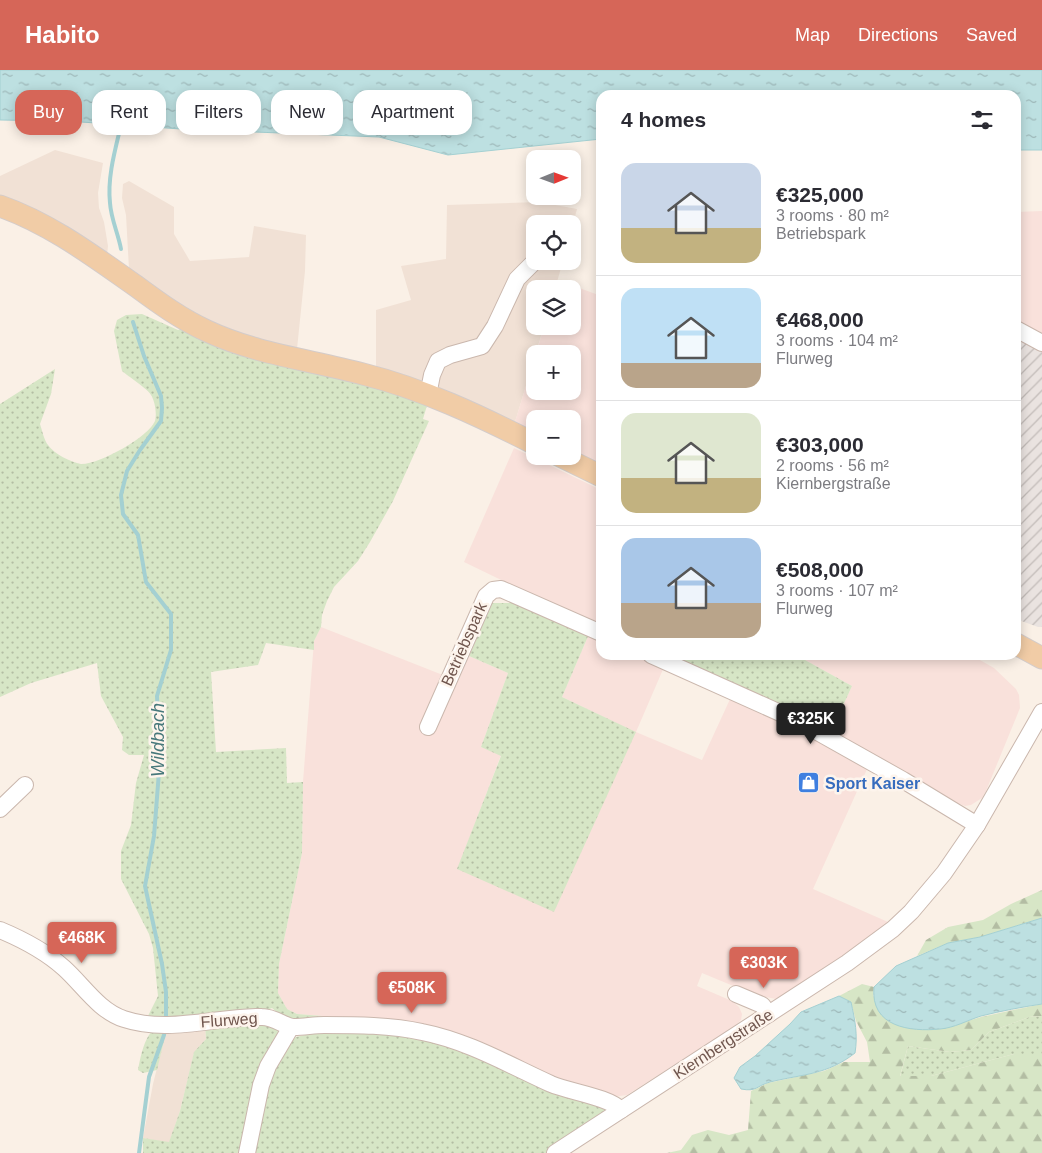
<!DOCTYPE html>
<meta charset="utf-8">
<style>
body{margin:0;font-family:Helvetica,sans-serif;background:#f2f2f3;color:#2b2b33;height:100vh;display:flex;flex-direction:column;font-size:19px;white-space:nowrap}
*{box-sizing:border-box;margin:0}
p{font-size:16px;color:#7c7c81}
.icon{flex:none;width:28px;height:28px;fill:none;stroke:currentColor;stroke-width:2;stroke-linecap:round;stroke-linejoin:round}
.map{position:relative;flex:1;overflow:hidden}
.sheet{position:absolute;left:596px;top:20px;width:425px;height:570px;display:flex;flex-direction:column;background:#fff;border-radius:15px;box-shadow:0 2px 12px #0003}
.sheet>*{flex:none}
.guide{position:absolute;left:15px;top:20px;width:475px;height:45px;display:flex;gap:10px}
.needle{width:32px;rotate:89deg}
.buttons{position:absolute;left:526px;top:80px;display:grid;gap:10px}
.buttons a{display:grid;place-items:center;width:55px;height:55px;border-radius:10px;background:#fff;box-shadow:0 2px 12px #0003;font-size:25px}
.price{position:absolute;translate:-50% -42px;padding:0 11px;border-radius:5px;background:#d66658;color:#fff;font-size:16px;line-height:32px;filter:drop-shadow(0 1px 2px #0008)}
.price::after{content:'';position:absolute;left:50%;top:30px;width:15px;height:11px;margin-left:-8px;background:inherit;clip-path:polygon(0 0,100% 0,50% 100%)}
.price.selected{background:#222;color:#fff}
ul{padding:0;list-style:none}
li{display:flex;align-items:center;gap:15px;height:125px;padding:0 25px}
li+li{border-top:1px solid #e1e1e2}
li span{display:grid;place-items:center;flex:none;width:140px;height:100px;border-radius:15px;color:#555}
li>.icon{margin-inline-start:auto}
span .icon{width:60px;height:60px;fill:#fffc;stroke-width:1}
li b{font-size:21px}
h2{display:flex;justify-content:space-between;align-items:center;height:60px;padding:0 25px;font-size:21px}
.chip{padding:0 18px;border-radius:15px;background:#fff;box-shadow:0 2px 12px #0003;font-size:18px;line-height:45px}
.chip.selected{background:#d66658;color:#fff}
header{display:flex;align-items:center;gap:30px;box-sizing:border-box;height:70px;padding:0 25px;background:#d66658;color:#fff}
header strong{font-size:24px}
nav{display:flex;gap:28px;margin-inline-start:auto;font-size:18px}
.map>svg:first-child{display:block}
.residential{fill:#f1e1d5}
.commercial{fill:#f9e1db}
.industrial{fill:url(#industrial-furrows)}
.grass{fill:url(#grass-dots)}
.forest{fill:url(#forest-firs)}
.water{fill:url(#water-ripples);stroke:#a4d0d2}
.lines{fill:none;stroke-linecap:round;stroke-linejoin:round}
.stream{stroke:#a4d0d2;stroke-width:4}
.minor-casing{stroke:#cab7ad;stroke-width:18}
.major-casing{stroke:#d4ccca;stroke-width:23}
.minor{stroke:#fff;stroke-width:16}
.major{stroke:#f1cca6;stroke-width:21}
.labels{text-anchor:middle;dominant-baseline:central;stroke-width:5;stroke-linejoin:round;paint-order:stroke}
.street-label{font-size:16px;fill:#70564e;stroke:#fdf4ec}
.shop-label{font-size:16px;font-weight:bold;fill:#366cbe;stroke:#fdf4ec;text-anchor:start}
.water-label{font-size:18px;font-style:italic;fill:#47787b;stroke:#fdf4ec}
</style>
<header>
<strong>Habito</strong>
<nav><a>Map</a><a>Directions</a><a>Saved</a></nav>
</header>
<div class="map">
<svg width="1042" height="1083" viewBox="0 0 1042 1083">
<defs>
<pattern id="industrial-furrows" width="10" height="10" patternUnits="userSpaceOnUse" patternTransform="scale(1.25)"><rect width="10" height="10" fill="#eae3e0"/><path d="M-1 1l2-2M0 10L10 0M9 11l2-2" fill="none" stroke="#c2bbb8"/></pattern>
<pattern id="grass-dots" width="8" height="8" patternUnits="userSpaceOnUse" patternTransform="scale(1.25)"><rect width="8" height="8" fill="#d7e6c6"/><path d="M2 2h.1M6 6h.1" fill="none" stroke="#b3bda3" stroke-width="1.8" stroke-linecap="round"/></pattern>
<pattern id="forest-firs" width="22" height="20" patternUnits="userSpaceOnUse" patternTransform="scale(1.25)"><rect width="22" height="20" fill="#d7e6c6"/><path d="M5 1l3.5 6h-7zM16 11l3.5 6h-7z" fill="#b3bda3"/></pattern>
<pattern id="water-ripples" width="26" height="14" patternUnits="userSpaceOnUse" patternTransform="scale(1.25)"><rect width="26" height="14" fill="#bde0e1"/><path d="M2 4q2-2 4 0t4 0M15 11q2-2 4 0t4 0" fill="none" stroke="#9eb8b9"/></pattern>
</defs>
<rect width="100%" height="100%" fill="#faf0e6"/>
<!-- residential -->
<g class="residential">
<polygon points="55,80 103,93 98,123 99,138 104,152 108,176 107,185 0,129 0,106"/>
<polygon points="129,111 174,137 174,164 190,191 249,187 254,156 306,165 305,201 297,279 242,267 212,253 163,227 129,199 126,145 122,128 123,114"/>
<polygon points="539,132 577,139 573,154 535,154 535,191 563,191 555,219 535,219 535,256 544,256 515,352 437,320 376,299 376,240 411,230 401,196 446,189 447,135"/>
<polygon points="205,955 206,969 194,983 180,1041 169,1073 143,1068 153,1014 167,958"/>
</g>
<!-- commercial -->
<g class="commercial">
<polygon points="1042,141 1042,267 1016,252 1016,142"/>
<polygon points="558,210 601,226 601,396 573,381 572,349 535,349 535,362 515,352 535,286 535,321 572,321 572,284 536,284 544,256 572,256 572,219 555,219"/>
<polygon points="514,378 601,420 601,556 522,520 464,492"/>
<polygon points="321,557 458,611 469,586 508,603 481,677 501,685 458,798 554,841 635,662 562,627 589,564 601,569 601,585 636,585 664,597 636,662 702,690 731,627 801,659 868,697 813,819 888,852 851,881 786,926 776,929 755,925 702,903 697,916 732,931 739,937 742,944 741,950 734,957 627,1025 612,1027 360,949 297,944 287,939 278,923 279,894 302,783 303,712 314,571"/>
<polygon points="796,585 971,585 994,598 1016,619 1019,625 1020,638 986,721 982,728 971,735 965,736 957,733 831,662 852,616"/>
</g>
<!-- industrial -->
<polygon class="industrial" points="1016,263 1042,279 1042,557 1038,557 1016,549"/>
<!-- grass -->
<g class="grass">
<path d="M142,244L178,260L185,257L309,300L428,332L423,349L429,351L393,431L370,472L358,491L334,517L327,531L322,545L321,557L314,571V580L266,573L258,595L211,602L216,682L286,678L287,713L303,712L302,783L279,894L278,923L287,939L297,944L360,949C336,950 290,957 272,938L267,940L264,943L147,948L158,926L153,878L149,864L121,809V781L131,755L136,713L144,685H129L122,680L123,667L101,626L97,593L31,613L0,627V334L55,299L51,324L40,354C42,360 44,370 48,375C54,384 71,392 81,394C98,395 149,367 155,351C157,344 155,331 151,325C149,320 128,306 122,301L114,261L117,250L126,245Z"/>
<polygon points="491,533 519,533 589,564 562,627 636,662 554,842 457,799 501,686 481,677 508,603 469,586"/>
<polygon points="667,585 796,585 852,616 831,662"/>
<polygon points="1042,946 1042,984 1014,984 931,1006 900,1007 908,976 950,982 971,980 989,962 1029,947"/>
<polygon points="272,953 278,961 277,972 287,975 296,967 328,960 433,968 607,1038 606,1044 546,1083 143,1083 143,1068 169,1072 180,1041 194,982 206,969 205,955"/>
<path d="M167,958L157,1000L143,1003L138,1000C140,989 143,974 149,965C153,959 161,959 167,958Z"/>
</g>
<!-- forest -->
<g class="forest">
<polygon points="1042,820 1042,848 980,867 948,873 917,886 926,870 948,857 983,850 1011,834"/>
<polygon points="862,914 874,917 873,926 941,959 981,947 1042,934 1042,946 1029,947 989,962 971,980 950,982 908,976 900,1006 931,1006 1014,984 1042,984 1042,1083 667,1083 681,1080 692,1065 708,1060 729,1065 748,1060 751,1021 768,1013 824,1001 844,992 870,992 867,972 856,951 851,932 839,926"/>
</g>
<!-- water -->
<g class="water">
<polygon points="0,0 1042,0 1042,80 1016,80 1016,25 601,25 601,69 448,85 379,67 181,59 67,51 0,50"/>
<path d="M1042,848V934C1022,937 1001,941 981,946C968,950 954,958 940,959C910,962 870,957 874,917L896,896L948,873L980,867Z"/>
<path d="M839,926L851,932C855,950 858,965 855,983C827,1005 803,1004 770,1012C756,1016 757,1022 741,1019L734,1008L740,997L755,986L790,954L801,942Z"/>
</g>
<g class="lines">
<!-- stream -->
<g class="stream">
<path d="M121,179C118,163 111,149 110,133C107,106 116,77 122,51"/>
<polyline points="133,252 144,286 161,326 162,338 161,351 140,380 127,401 121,425 123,444 138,465 146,512 171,544 171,580 157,626 160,689 154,766 145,816 162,894 166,922 166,952"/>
<polyline points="139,1083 149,1007 164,965 165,959"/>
</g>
<defs>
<g id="minor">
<polyline points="1016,259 1042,273"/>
<polyline points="428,325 432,305 438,291 450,285 482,276 495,256 517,209 534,192"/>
<polyline points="651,585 798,651 903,710 977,755"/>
<polyline points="428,657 486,526 493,520 501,519 601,563"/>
<polyline points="0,739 25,715"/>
<path d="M0,860C24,870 45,881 64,898C83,915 99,941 124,949C169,964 217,946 262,947C275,947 285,957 294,957C304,957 314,955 324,955C356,955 391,955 422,962C468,971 509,995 551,1014C570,1022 609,1027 621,1040"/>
<polyline points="736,924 762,935 769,944"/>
<polyline points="247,1083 261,1015 268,996 291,957"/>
<polyline points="555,1083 847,893 893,859 911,842 944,803 977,755 1042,642"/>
</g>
<g id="major">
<path d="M0,136C51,154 93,186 136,216C159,233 181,249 207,261C256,284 311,290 363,304C423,319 480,346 535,374"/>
<polyline points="560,386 601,406"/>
<polyline points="1016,574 1042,588"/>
</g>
</defs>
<!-- minor casing -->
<use href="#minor" class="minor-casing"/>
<!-- major casing -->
<use href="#major" class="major-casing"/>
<!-- minor -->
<use href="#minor" class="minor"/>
<!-- major -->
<use href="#major" class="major"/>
</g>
<!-- icons -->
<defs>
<symbol id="shop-square" viewBox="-11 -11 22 22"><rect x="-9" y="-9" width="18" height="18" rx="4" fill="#3f7fe0" stroke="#fdf4ec"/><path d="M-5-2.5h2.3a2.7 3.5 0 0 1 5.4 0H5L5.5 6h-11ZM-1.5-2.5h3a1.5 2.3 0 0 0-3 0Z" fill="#fff"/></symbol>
</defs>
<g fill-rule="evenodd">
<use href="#shop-square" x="796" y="700" width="25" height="25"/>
</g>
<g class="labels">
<!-- street labels -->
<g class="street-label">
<text transform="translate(464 574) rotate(-66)">Betriebspark</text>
<text transform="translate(229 950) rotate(-4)">Flurweg</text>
<text transform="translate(723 974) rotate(-33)">Kiernbergstraße</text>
</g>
<!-- shop labels -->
<g class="shop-label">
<text x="825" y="713">Sport Kaiser</text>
</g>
<!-- water labels -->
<g class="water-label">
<text transform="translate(158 670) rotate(-90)">Wildbach</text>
</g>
</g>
</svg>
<div class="buttons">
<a><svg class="needle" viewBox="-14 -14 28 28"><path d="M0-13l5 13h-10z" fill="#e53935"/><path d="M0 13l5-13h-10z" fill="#7c7c81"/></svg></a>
<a><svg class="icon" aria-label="locate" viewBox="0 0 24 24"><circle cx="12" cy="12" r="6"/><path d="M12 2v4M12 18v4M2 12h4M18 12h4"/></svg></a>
<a><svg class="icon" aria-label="layers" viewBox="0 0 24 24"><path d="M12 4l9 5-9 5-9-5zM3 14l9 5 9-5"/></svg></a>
<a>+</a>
<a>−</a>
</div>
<b class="price selected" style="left:811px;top:675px">€325K</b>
<b class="price" style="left:82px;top:894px">€468K</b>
<b class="price" style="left:764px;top:919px">€303K</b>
<b class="price" style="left:412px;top:944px">€508K</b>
<div class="guide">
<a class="chip selected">Buy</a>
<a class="chip">Rent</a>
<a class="chip">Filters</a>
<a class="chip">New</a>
<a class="chip">Apartment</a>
</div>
<section class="sheet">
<h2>4 homes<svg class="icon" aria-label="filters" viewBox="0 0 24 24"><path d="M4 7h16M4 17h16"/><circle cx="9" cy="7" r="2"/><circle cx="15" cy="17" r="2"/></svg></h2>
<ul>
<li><span style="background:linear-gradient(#c9d6e8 65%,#c2b280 0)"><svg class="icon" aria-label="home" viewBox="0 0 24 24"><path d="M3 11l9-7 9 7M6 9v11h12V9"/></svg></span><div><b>€325,000</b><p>3 rooms · 80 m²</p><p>Betriebspark</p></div></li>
<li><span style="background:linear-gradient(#bfe0f5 75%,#b9a48a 0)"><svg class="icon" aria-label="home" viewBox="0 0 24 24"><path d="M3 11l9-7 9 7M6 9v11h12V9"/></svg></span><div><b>€468,000</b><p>3 rooms · 104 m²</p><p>Flurweg</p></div></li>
<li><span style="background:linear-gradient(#dfe7d0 65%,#c2b280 0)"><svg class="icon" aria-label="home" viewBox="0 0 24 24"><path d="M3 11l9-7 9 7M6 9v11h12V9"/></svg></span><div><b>€303,000</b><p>2 rooms · 56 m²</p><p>Kiernbergstraße</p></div></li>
<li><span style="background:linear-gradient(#a9c7e8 65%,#b9a48a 0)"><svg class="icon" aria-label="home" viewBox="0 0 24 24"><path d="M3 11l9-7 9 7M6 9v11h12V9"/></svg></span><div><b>€508,000</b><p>3 rooms · 107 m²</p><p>Flurweg</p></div></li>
</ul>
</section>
</div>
